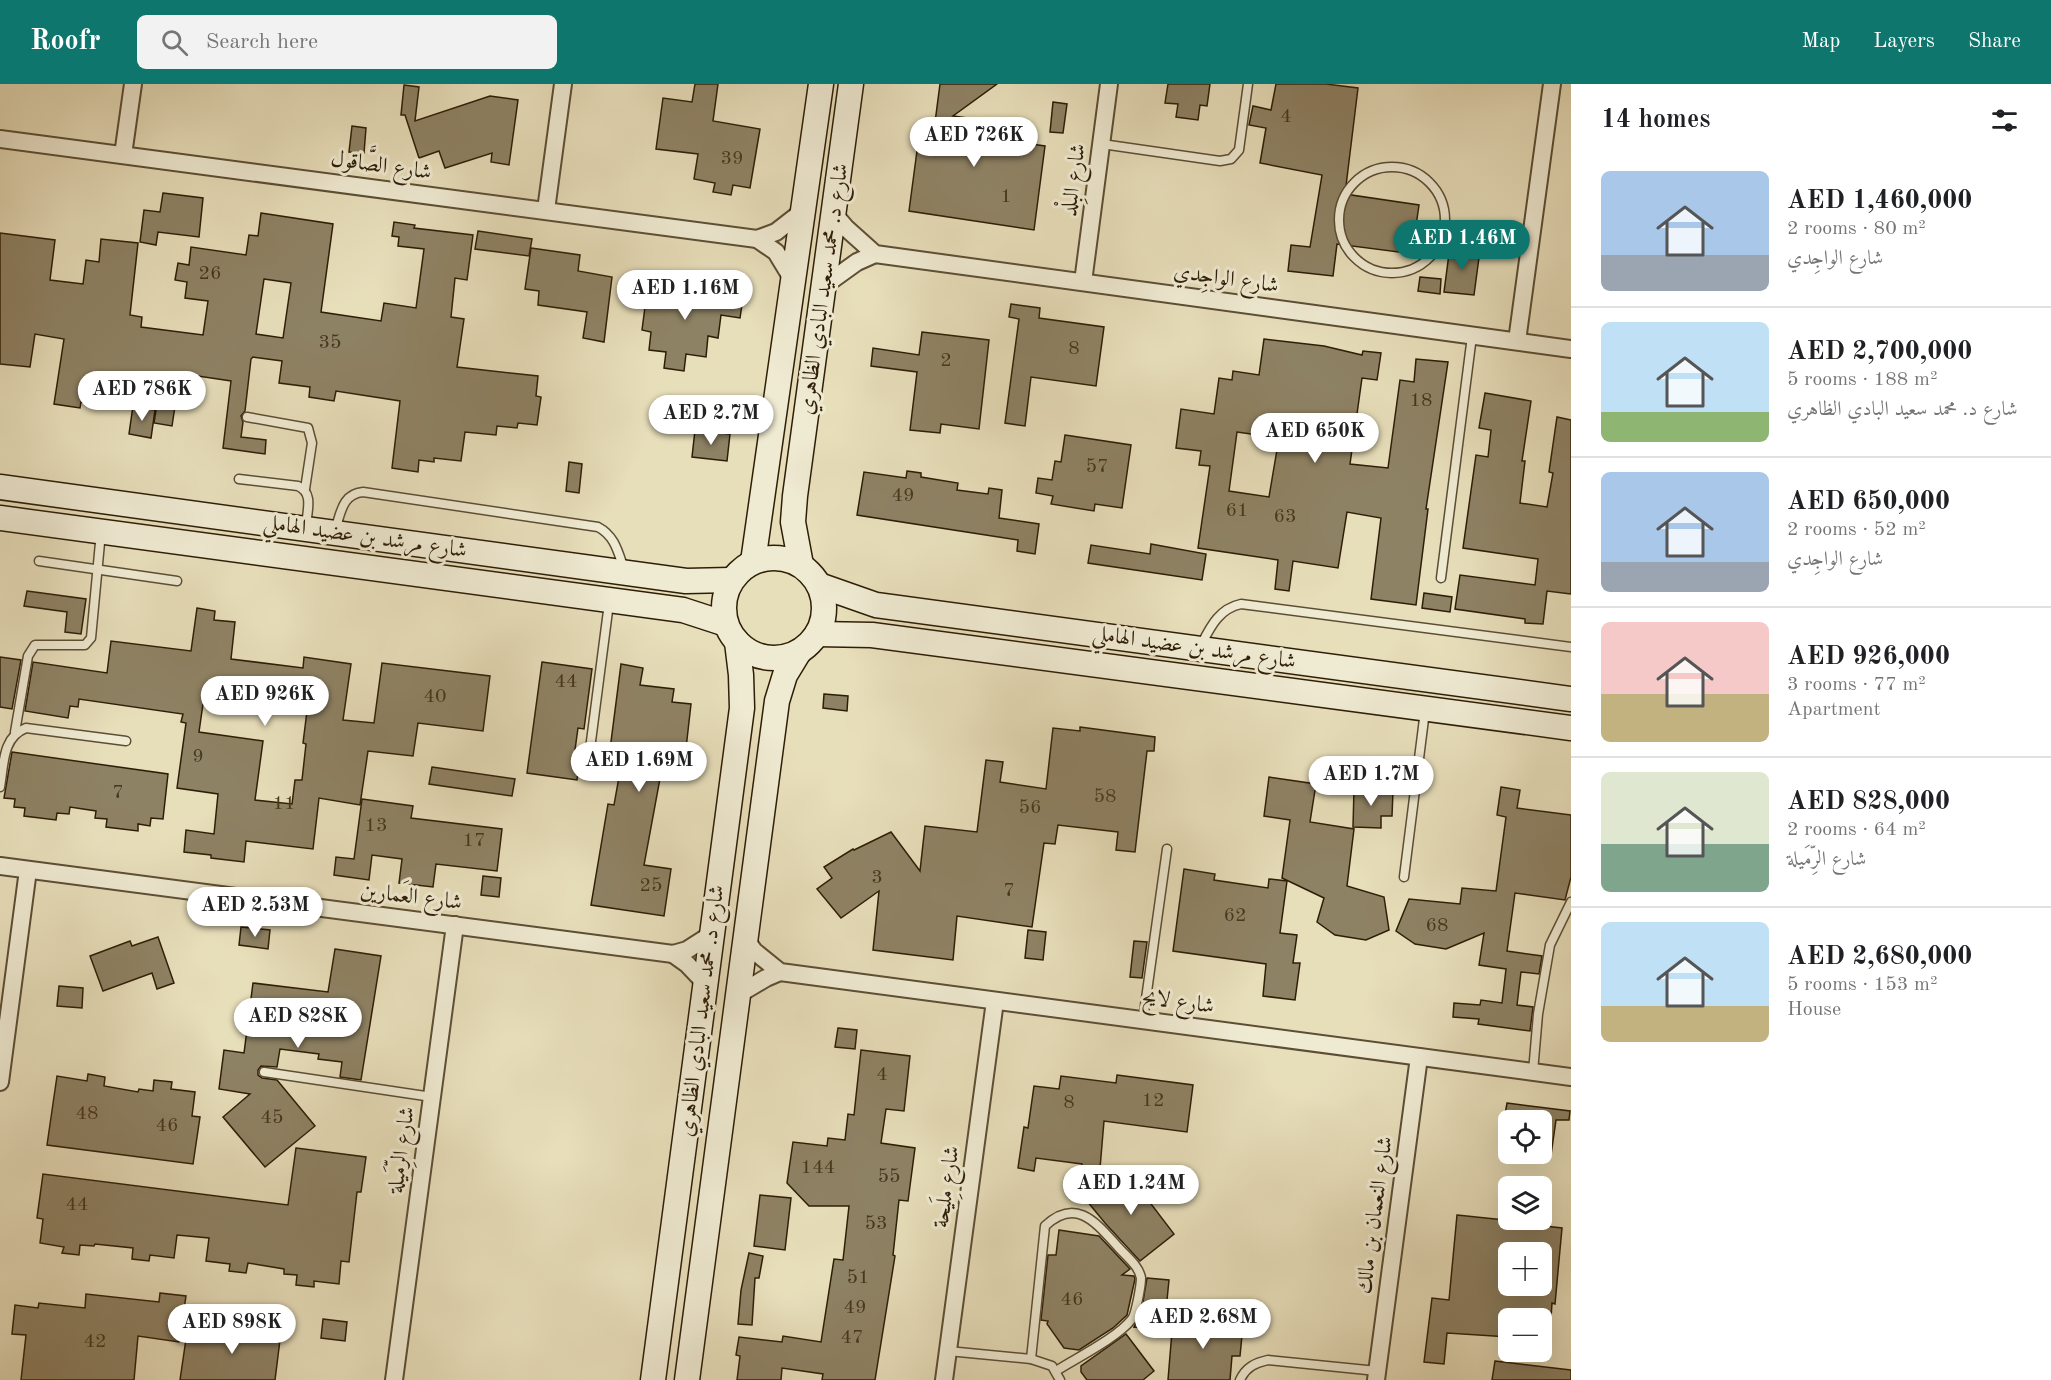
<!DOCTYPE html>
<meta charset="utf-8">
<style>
body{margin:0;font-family:"Old Standard TT",Amiri,serif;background:#f2f2f2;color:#202124;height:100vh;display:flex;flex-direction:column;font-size:22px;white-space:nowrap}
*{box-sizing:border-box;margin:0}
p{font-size:20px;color:#757577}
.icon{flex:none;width:33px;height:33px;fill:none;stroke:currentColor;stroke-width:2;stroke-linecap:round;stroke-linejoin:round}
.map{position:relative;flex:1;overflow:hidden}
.sheet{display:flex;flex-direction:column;background:#fff;width:480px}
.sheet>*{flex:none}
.tools{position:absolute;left:1498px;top:1026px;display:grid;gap:12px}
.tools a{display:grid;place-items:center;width:54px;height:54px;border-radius:9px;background:#fff;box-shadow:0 6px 24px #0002;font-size:30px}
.price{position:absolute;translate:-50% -51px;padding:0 14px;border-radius:21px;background:#fff;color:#222;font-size:20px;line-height:39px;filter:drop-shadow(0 2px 3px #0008)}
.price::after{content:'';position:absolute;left:50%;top:36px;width:18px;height:14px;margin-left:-9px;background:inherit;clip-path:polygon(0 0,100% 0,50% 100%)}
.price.current{background:#0f766e;color:#fff}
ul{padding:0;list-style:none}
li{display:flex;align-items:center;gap:18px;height:150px;padding:0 30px}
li+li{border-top:2px solid #e0e0e0}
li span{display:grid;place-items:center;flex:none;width:168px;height:120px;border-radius:9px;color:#555}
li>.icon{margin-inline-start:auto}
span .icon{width:72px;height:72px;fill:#fffc;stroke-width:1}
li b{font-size:26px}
h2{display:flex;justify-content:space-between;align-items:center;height:72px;padding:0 30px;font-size:26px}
header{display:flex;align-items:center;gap:36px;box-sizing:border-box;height:84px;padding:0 30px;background:#0f766e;color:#fff}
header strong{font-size:28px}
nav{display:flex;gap:33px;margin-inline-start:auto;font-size:21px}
.search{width:420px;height:54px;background:#f2f2f2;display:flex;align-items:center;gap:15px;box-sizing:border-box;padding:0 21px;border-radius:9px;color:#757577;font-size:22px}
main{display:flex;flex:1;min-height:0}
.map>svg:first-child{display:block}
.building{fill:#8e8264;stroke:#2e1e07;stroke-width:1.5;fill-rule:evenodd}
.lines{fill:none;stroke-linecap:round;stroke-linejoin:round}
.lane-casing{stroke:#5c4e34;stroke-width:11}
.street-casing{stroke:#5c4e34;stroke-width:20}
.secondary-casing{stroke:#2e1e07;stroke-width:27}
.lane{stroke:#efead2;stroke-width:8}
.street{stroke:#efead2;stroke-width:16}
.secondary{stroke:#efead2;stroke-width:24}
.labels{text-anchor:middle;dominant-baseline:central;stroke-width:6;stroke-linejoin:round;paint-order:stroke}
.number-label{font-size:20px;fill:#46371e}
.street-label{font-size:22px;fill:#2e1e07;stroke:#efead2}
</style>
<header>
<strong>Roofr</strong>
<div class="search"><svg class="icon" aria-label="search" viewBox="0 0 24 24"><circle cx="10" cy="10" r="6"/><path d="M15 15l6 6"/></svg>Search here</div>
<nav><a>Map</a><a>Layers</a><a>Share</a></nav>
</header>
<main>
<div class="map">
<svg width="1571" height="1296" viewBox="0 0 1571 1296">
<rect width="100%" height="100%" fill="#e7deba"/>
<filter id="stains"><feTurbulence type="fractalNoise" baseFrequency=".00333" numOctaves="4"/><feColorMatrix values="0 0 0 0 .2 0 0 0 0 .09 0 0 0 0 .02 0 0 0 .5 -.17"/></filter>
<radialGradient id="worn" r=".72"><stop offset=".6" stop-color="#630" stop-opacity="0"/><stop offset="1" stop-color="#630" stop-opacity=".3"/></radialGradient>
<!-- building -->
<g class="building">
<polygon points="695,0 718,0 713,37 760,45 750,104 733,101 731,111 713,108 715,99 694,95 698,70 656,65 663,14 692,18"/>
<polygon points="940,0 997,0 953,32 989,37 987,54 1045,62 1034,146 909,127 920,44 934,46"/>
<polygon points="1168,0 1210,0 1207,22 1200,21 1198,36 1176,33 1178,20 1165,19"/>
<polygon points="1276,0 1326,0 1358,4 1345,110 1419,121 1416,142 1428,144 1425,161 1415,160 1414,170 1337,160 1333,192 1288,187 1291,161 1310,163 1322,91 1260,79 1266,44 1249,41 1253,22 1271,26"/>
<polygon points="404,1 419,3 415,37 490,12 518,16 509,81 491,78 492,69 445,84 439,67 419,74 405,31 401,31"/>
<polygon points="1053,18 1067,20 1063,49 1050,48"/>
<polygon points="352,42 366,44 364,69 349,68"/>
<polygon points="163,109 203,114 199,153 158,148 156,161 140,158 144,126 160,128"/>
<path d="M261,129L333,140L321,228L381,237L384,219L416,224L424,165L398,162L399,153L392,152L394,138L415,141L414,144L473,151L467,196L455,194L451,233L464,235L457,283L538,292L536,312L541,313L537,341L518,339L517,344L497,342L496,351L465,348L461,377L434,374V378L419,376L418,388L392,384L400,317L336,307L334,317L309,313L310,303L279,299L282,277L253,273L251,275L245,327L241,332L243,338L241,353L266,356L265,370L223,364L231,297L198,292L197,298L179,296L172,342L154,339L161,294L134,290L130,320L105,316L104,321L81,318L80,324L54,320L64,255L35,250L30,283L0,280V149L55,156L50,196L83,200L86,176L99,178L101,155L138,159L130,231L142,233L141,243L203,251L208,217L185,214L187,198L175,196L178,179L189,181L191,163L246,171L249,151L258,152ZM264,195L291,199L283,254L256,250Z"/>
<polygon points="478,147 532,155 529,172 475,165"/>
<polygon points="1450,162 1480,166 1474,211 1444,208"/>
<polygon points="531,164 580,171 578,187 612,193 604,258 583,254 587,228 538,221 539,207 525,205"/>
<polygon points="1420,193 1441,195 1440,210 1418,207"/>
<polygon points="648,200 743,214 740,234 721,231 718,254 708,252 706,273 686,270 684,287 664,284 666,268 649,266 651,248 642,246"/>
<polygon points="1011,220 1040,224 1039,234 1104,243 1096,302 1031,293 1025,342 1005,339 1019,235 1009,233"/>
<polygon points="922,248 989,256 979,345 941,340 940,349 910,346 917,288 871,282 873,264 919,271"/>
<path d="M1264,255L1324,262L1362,271L1363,267L1381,269L1377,296L1362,294L1350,380L1388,384L1400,296L1414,298L1416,275L1448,278L1426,425H1428L1416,521L1371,515L1381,434L1347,428L1338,484L1293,477L1289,507L1275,505L1278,476L1198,464L1210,382L1199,381L1201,367L1176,364L1181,325L1214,330L1219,294L1232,296L1233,287L1259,291ZM1237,348L1279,354L1269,413L1229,407Z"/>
<polygon points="1485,309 1531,317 1522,377 1525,377 1520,419 1547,423 1553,389 1549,388 1557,333 1571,336 1571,510 1547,507 1543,540 1525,539 1525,535 1455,525 1460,491 1535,501 1538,475 1463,464 1476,371 1488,373 1491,346 1479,344"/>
<polygon points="133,322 155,326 151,354 129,350"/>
<polygon points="695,346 730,350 727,377 692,373"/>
<polygon points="1065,351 1131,361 1122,424 1095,420 1094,427 1051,420 1053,412 1036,409 1038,394 1052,396 1055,377 1061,378"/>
<polygon points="569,378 582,380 579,409 566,407"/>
<polygon points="907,387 921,389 921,393 958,399 957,406 988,410 989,404 1002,406 999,434 1039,440 1035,470 1017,467 1018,456 857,431 864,388 906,394"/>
<polygon points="1151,460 1206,470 1202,496 1088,479 1091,461 1150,470"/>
<polygon points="27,507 86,515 81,550 65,548 67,528 24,522"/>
<polygon points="1424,509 1452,513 1450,528 1422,524"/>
<path d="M197,524L215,527L214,536L235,538L231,575L303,584L304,573L351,580L343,636L374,639L382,579L490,592L483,647L418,639L413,672L368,667L360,721L319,714L313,765L246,757L244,778L211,774V771L184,768L186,746L214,750L218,710L177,704L186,639L181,638L183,630L79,615L78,623L70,622L68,634L25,627L33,578L107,589L111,557L191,567ZM203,620L279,630L280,623L307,627L303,659L306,660L302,696H295L292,720L255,716L263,657L199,648Z"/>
<polygon points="0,573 21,576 12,625 0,623"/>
<polygon points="542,578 592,585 584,645 578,644 574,673 580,673 577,696 527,689"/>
<polygon points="621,580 643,584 640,601 674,605 672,618 691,620 683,691 661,689 644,781 671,785 664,832 591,821 608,720 614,721 621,682 608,681"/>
<polygon points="824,610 848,612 847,627 823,624"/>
<polygon points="1080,643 1155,653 1154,667 1147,667 1135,768 1116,766 1118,748 1058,741 1055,760 1044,759 1032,843 957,832 953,876 873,866 879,807 841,834 817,805 832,794 824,783 853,765 854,766 891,748 920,787 925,742 977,748 986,676 1003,678 1000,698 1046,705 1053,644 1080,647"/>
<polygon points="12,668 168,690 163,735 151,734 150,742 138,740 138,747 106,743 107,735 95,734 96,727 70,723 69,730 57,729 56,736 24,732 25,724 14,723 15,715 4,714"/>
<polygon points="1334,679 1353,682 1350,709 1331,707"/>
<polygon points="432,683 515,695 512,712 429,700"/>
<polygon points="1269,693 1316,700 1310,738 1354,745 1347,802 1384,813 1389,846 1366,856 1335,851 1317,838 1324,814 1282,794 1290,736 1264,732"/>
<polygon points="1501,703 1520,706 1517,724 1571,731 1571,793 1565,816 1515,809 1507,867 1542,872 1539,890 1521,888 1517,921 1533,923 1530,947 1478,940 1479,935 1453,933 1454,919 1480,921 1481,916 1502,919 1506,885 1479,881 1484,849 1446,865 1415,860 1396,847 1409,815 1460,820 1462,804 1496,807 1506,733 1497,731"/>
<polygon points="1354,705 1393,707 1392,732 1381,732 1381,744 1353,743"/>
<polygon points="362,715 413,722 411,734 502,745 497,787 436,780 433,803 399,799 402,775 372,771 369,796 334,791 336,773 354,775"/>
<polygon points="1184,785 1215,790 1214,796 1268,804 1269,795 1287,797 1280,849 1297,851 1293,879 1300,879 1295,916 1263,912 1266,880 1173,867"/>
<polygon points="483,792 501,794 499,813 481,811"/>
<polygon points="241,843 270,846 268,865 239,861"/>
<polygon points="1028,846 1046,848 1043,876 1025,874"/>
<polygon points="158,853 174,899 157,905 152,889 103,907 90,872 130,857 132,862"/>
<polygon points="1134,857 1147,858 1142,894 1130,893"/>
<polygon points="335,865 381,872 361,996 340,993 342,978 318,975 319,970 280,965 277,983 261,982 258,986 258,991 262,994 277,996 315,1042 265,1083 223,1033 250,1010 219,1005 224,966 244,969 253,899 328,908"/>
<polygon points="59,902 83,904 82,924 57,922"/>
<polygon points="838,944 857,946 855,965 835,963"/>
<polygon points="861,966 910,972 904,1027 886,1025 881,1059 915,1064 908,1117 899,1116 893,1171 895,1172 875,1296 822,1296 823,1290 782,1284 781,1296 737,1296 740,1272 736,1271 739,1253 782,1258 783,1252 821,1258 834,1175 843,1176 849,1122 809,1122 787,1099 793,1058 827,1062 828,1054 845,1056 848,1030 854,1031"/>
<polygon points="88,990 105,993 104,1002 138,1008 139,1005 153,1007 154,996 172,998 171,1005 195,1008 192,1032 200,1033 193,1080 47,1061 57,992 87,997"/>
<polygon points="1117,991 1193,1001 1187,1048 1104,1037 1099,1096 1081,1095 1082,1080 1036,1074 1034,1087 1018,1084 1024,1043 1028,1044 1034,1002 1059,1005 1061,992 1116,999"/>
<polygon points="1507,1019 1570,1027 1569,1036 1556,1036 1551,1071 1542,1070 1542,1036 1504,1036"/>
<polygon points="296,1064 366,1073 361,1108 357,1108 349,1178 341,1177 339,1200 314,1197 314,1203 296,1201 297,1191 284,1190 284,1185 248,1179 246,1189 229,1187 230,1180 206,1177 209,1154 177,1151 174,1174 150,1171 149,1177 132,1175 133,1164 95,1160 94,1162 80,1161 79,1171 62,1169 64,1163 40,1159 43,1135 37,1134 43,1090 288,1121"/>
<polygon points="1126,1087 1174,1150 1140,1177 1105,1139 1087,1117"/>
<polygon points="760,1111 791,1114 785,1166 754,1162"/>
<path d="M1457,1131L1505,1136H1527L1526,1140L1562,1144L1555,1220L1552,1219L1551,1234H1509V1253L1447,1249L1444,1280L1424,1278L1432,1214L1449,1216ZM1509,1168H1542V1202H1509Z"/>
<polygon points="1059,1146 1099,1152 1130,1185 1122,1191 1134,1192 1135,1195 1127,1231 1113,1244 1079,1266 1064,1264 1047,1240 1048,1237 1041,1236 1048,1171 1056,1171"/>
<polygon points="749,1169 763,1172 759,1194 755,1194 752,1241 738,1240 741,1206"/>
<polygon points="1147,1194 1169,1196 1164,1246 1134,1243 1141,1229"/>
<polygon points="160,1209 186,1212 179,1258 138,1252 134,1296 21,1296 26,1251 12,1250 15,1221 38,1224 39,1219 85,1224 86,1210 159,1218"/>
<polygon points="323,1235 347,1238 345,1257 321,1254"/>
<polygon points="1173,1235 1243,1241 1240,1272 1232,1272 1230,1296 1168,1296"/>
<polygon points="212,1239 281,1248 275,1296 180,1296 186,1255 209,1258"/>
<polygon points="1126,1250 1154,1287 1143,1296 1087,1296 1081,1288 1081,1282"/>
<polygon points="1495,1277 1571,1286 1571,1296 1492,1296"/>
</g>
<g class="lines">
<defs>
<g id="lane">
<polyline points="1102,60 1220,77 1231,75 1239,66 1248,0"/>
<circle cx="1392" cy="136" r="53"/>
<polyline points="1445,146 1530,161"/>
<polyline points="247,333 308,344 312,359 305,405"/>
<path d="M239,395L298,402C314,409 307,427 306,442"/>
<path d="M335,446C341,429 342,410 363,408L598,443C615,452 618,468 624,485"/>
<polyline points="39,477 177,497"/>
<polyline points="1441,494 1472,252"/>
<path d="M1200,563C1210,544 1218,525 1241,520L1571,563"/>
<polyline points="15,648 28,572 35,561 85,561 91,554 101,448"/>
<polyline points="587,688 609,519"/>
<path d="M0,703C4,681 2,653 26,644L126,657"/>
<polyline points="1404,793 1425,627"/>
<polyline points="1143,936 1167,765"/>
<polyline points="264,988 432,1013"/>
<polyline points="1533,988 1538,930 1550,861 1571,818"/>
<polyline points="948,1267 1031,1275 1052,1282 1060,1296"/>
<path d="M1031,1275L1045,1142C1077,1112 1097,1140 1119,1164C1127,1173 1139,1182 1141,1194C1141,1201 1136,1230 1132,1235C1117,1254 1078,1273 1056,1287"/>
<path d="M1240,1296C1246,1283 1255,1279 1268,1276L1377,1287"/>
</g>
<g id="street">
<polyline points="0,55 757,155 776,148 803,127"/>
<polyline points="123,71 133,0"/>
<polyline points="546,126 563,0"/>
<polyline points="834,130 846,144 875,170 1571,265"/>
<polyline points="757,155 776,168 793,196"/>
<polyline points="1083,198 1109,0"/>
<polyline points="825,201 857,178 875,170"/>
<polyline points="1517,257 1552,0"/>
<polyline points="0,782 673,870 687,866 712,850"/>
<polyline points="745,854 754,867 780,888 1571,993"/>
<polyline points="673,870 687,880 706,900"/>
<polyline points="739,910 766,894 780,888"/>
<polyline points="0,998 28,786"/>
<polyline points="394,1296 455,841"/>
<polyline points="944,1296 995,917"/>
<polyline points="1376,1296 1419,973"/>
</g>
<g id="secondary">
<polyline points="0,403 686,497 731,496"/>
<polyline points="0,434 683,526 726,540"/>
<circle cx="774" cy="524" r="50"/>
<polyline points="753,478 821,0"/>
<polyline points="801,481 793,438 795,412 851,0"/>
<polyline points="819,501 876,521 1571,615"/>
<polyline points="817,550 872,551 1571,644"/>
<polyline points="653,1296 742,624 741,591 737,558"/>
<polyline points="687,1296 777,617 785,591 799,568"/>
</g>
</defs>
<!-- lane casing -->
<use href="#lane" class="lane-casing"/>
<!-- street casing -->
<use href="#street" class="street-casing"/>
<!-- secondary casing -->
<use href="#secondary" class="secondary-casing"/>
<!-- lane -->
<use href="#lane" class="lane"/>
<!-- street -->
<use href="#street" class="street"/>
<!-- secondary -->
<use href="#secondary" class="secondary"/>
</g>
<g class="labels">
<!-- number labels -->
<g class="number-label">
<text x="1286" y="33">4</text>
<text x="732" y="75">39</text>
<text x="1006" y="113">1</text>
<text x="210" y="190">26</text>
<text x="330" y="259">35</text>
<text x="1074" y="265">8</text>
<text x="946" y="277">2</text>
<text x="1421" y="317">18</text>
<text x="1097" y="383">57</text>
<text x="903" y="412">49</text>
<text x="1237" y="427">61</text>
<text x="1285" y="433">63</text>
<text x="566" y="598">44</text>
<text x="435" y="613">40</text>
<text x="198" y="673">9</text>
<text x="118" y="709">7</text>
<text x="1105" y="713">58</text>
<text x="284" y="720">11</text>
<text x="1030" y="724">56</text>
<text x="376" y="742">13</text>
<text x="474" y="757">17</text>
<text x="877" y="794">3</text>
<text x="651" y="802">25</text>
<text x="1009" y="807">7</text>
<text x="1235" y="832">62</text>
<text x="1437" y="842">68</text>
<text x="882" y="991">4</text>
<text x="1153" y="1017">12</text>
<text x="1069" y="1019">8</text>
<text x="87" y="1030">48</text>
<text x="272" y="1034">45</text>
<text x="167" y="1042">46</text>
<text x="818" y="1084">144</text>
<text x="889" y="1093">55</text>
<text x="77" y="1121">44</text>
<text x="876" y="1140">53</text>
<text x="858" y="1194">51</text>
<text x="1072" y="1216">46</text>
<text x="855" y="1224">49</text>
<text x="852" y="1254">47</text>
<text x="95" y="1258">42</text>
</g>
<!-- street labels -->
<g class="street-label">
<text transform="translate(381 82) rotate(8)">شارع الصَّاقول</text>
<text transform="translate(1074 96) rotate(-82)">شارع البِلْد</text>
<text transform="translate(1226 195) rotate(8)">شارع الواجِدي</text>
<text transform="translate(824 205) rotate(-82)">شارع د. محمد سعيد البادي الظاهري</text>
<text transform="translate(365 453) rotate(8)">شارع مرشد بن عضيد الهاملي</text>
<text transform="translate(1194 564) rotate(8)">شارع مرشد بن عضيد الهاملي</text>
<text transform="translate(411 813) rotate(7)">شارع العَمارين</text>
<text transform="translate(1178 918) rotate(8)">شارع لايح</text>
<text transform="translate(702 927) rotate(-83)">شارع د. محمد سعيد البادي الظاهري</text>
<text transform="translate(402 1066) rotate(-82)">شارع الرِّمَيلة</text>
<text transform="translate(947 1103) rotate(-82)">شارع مِلَيحة</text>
<text transform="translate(1375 1131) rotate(-82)">شارع النعمان بن مالك</text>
</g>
</g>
<rect width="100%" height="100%" filter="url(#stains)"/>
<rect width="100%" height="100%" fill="url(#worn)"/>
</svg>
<div class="tools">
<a><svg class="icon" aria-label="locate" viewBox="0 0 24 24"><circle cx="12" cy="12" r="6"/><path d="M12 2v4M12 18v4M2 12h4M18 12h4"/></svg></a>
<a><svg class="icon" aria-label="layers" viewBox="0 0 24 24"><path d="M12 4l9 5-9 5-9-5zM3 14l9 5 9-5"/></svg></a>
<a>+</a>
<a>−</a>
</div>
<b class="price" style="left:974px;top:84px">AED 726K</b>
<b class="price current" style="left:1462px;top:187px">AED 1.46M</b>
<b class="price" style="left:685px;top:237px">AED 1.16M</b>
<b class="price" style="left:142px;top:338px">AED 786K</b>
<b class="price" style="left:711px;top:362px">AED 2.7M</b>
<b class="price" style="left:1315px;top:380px">AED 650K</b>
<b class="price" style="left:265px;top:643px">AED 926K</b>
<b class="price" style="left:639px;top:709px">AED 1.69M</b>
<b class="price" style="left:1371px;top:723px">AED 1.7M</b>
<b class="price" style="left:255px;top:854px">AED 2.53M</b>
<b class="price" style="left:298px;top:965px">AED 828K</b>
<b class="price" style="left:1131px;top:1132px">AED 1.24M</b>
<b class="price" style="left:1203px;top:1266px">AED 2.68M</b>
<b class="price" style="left:232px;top:1271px">AED 898K</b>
</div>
<section class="sheet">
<h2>14 homes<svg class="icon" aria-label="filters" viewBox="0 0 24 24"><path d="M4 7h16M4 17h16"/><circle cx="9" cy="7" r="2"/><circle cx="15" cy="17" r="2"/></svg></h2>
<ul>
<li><span style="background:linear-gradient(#a9c7e8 70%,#9aa5b1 0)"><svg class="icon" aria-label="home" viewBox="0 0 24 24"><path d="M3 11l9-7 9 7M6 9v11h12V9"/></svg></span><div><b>AED 1,460,000</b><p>2 rooms · 80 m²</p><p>شارع الواجِدي</p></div></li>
<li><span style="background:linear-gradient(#bfe0f5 75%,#8fb573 0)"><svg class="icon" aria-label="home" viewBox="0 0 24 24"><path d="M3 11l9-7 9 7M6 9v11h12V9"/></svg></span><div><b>AED 2,700,000</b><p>5 rooms · 188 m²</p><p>شارع د. محمد سعيد البادي الظاهري</p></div></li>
<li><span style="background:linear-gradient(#a9c7e8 75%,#9aa5b1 0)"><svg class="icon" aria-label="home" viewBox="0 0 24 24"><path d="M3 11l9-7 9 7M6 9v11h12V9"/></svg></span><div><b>AED 650,000</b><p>2 rooms · 52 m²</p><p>شارع الواجِدي</p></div></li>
<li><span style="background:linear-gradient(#f6c9c9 60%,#c2b280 0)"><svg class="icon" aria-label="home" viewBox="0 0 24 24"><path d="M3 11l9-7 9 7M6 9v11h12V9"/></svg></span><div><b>AED 926,000</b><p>3 rooms · 77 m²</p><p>Apartment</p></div></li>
<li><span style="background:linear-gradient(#dfe7d0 60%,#7fa58c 0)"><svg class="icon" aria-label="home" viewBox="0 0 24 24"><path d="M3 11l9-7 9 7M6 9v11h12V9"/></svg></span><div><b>AED 828,000</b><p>2 rooms · 64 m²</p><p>شارع الرِّمَيلة</p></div></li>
<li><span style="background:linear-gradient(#bfe0f5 70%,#c2b280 0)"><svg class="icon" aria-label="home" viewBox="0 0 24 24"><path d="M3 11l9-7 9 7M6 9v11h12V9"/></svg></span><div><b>AED 2,680,000</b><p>5 rooms · 153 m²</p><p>House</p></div></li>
</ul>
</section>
</main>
